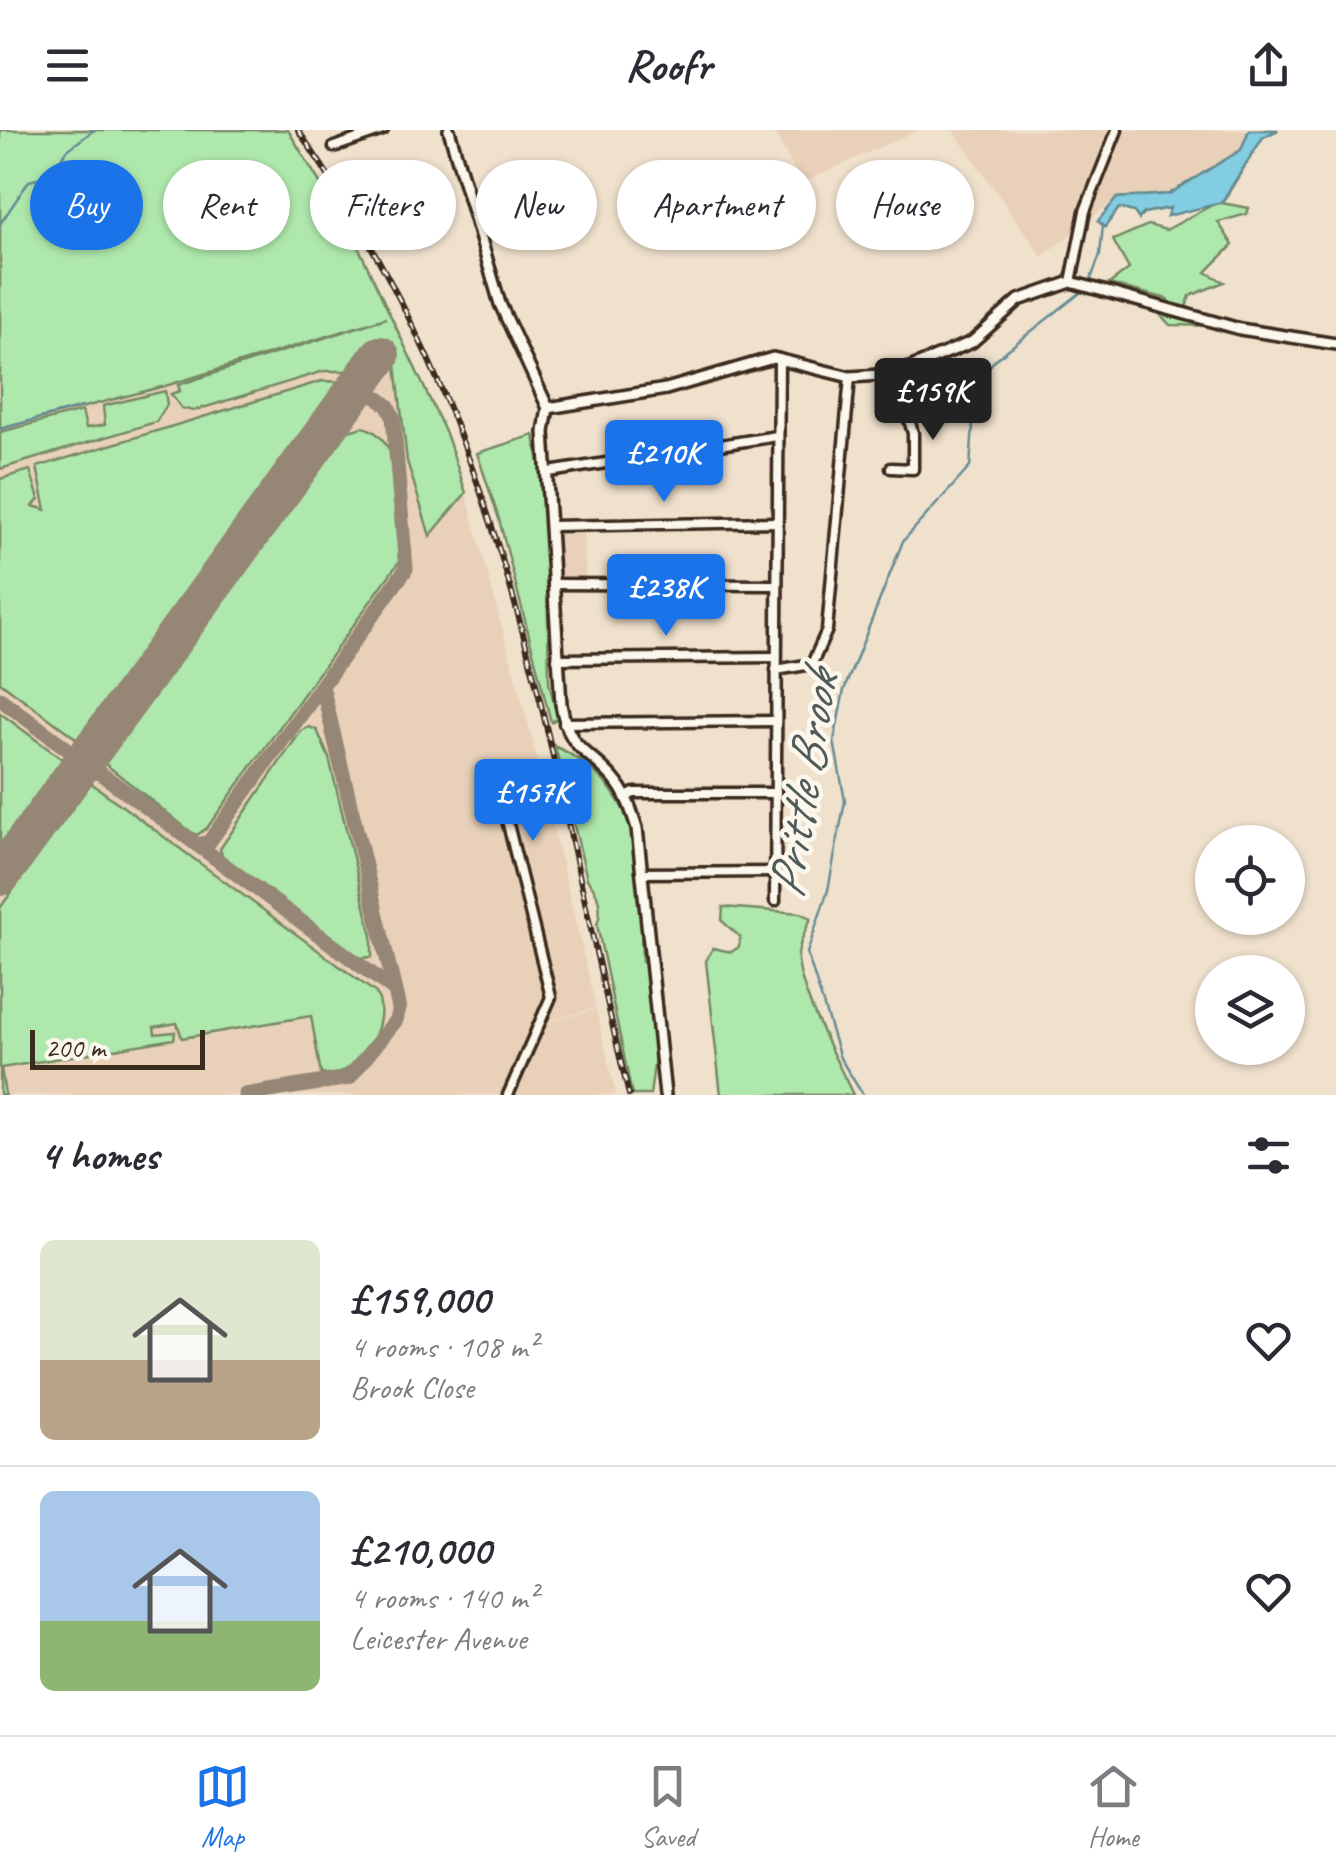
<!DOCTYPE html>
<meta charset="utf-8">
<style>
body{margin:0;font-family:Caveat,sans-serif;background:#f2f2f3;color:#2b2b33;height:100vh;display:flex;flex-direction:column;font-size:38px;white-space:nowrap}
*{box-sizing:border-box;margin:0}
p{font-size:32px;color:#7c7c81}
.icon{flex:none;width:55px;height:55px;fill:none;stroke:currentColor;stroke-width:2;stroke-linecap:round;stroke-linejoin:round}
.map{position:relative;height:965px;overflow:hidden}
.details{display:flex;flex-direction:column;background:#fff;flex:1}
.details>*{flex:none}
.hud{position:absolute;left:30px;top:30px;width:1278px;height:90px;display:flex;gap:20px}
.controls{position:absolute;left:1195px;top:695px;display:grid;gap:20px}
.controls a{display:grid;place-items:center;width:110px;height:110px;border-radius:50%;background:#fff;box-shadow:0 2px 8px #0004;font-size:50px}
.scale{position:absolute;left:30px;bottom:25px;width:175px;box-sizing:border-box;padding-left:10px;border:5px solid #3b2a1e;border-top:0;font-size:28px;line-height:35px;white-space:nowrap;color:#3b2a1e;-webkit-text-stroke:8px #fbf7ec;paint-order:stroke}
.price{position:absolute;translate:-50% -85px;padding:0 22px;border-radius:10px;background:#1a73e8;color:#fff;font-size:32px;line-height:65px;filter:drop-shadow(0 2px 5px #0008)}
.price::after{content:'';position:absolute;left:50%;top:60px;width:30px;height:22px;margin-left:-15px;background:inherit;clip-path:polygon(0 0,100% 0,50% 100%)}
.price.current{background:#222;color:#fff}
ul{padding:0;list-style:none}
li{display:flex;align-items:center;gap:30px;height:250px;padding:0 40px}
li+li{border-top:2px solid #e1e1e2}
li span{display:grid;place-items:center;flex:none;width:280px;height:200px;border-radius:15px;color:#555}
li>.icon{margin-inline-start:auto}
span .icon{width:120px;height:120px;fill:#fffc;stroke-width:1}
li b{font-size:42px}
h2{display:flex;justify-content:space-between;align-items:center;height:120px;padding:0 40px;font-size:42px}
.tag{padding:0 35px;border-radius:45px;background:#fff;box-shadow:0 2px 8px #0004;font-size:35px;line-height:90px}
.tag.current{background:#1a73e8;color:#fff}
header{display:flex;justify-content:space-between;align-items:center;height:130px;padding:0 40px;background:#fff;font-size:45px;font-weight:700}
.dock{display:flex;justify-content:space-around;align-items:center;height:140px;border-top:2px solid #e1e1e2;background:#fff;font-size:28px;color:#7c7c81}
.dock a{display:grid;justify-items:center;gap:5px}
.dock .current{color:#1a73e8}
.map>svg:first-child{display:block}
.built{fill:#e8d1b8}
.green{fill:#afe8ac;stroke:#758965;stroke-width:2.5}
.water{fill:#82cde2;stroke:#668c94;stroke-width:2.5}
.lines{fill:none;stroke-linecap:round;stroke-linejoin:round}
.stream{stroke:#668c94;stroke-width:2.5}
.taxiway{stroke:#968676;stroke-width:15}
.runway{stroke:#968676;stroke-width:40}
.minor-casing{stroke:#3b2a1e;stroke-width:15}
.tertiary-casing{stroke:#3b2a1e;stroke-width:16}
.minor{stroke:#fbf7ec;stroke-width:8}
.tertiary{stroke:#fbf7ec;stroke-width:9}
.rail-casing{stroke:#3b2a1e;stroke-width:6}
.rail{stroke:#fbf7ec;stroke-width:2.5;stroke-dasharray:8;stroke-linecap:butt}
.labels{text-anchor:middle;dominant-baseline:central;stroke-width:9;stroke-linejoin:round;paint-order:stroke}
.water-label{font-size:52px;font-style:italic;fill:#505b59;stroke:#fbf7ec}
</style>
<header><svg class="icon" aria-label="menu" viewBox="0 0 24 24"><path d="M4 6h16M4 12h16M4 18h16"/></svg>Roofr<svg class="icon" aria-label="share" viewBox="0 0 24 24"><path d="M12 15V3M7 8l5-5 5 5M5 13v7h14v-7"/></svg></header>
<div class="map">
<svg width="1336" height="965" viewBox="0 0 1336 965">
<rect width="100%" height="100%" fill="#f0e1cd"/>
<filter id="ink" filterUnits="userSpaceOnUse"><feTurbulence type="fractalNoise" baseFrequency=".01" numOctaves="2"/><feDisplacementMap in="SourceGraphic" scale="20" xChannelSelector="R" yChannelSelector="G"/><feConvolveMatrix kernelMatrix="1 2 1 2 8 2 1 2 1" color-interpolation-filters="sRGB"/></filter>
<g filter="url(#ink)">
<!-- built -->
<g class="built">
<polygon points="773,0 918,0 802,53"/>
<polygon points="953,0 1250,0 1241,20 1169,65 1117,68 1042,127"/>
<polygon points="391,186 447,306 466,363 533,612 596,878 538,894 503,965 0,965 0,299 165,256"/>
<polygon points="583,395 586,454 553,454 551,396"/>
<polygon points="596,879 616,965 513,965 545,893"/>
</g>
<!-- green -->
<g class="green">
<polygon points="0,0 288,0 356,112 447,306 466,363 430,406 407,331 396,235 371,216 357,226 350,241 324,241 193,281 181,278 171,264 180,261 178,255 386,188 165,256 0,299"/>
<polygon points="1249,0 1278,0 1263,7 1222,73 1249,78 1247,84 1218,92 1233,115 1206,142 1224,152 1190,166 1186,177 1214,196 1170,195 1159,183 1168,169 1109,154 1129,139 1113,110 1148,95 1166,100 1214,74 1167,86 1170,78 1143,83 1139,89 1134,82 1119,78 1105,97 1098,91 1117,68 1169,64 1241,20"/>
<polygon points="322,251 344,252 81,612 0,552 0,349 30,340 39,369 33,376 46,380 37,337"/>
<polygon points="165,261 167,275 156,292 0,339 0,302 82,281 86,298 105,295 103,276"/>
<path d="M363,297C407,308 400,388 404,425L207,698L197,705L191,702L104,633L348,301Z"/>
<polygon points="534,305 546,371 549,553 558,588 551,592 499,389 477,323"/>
<polygon points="0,583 66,632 0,723"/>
<polygon points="309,597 317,600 329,628 372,806 372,827 357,828 223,728 220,719 301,601"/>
<path d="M555,616C651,662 639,742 642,832L648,835L656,921L650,965H632L597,795C603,778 599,763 587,749Z"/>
<path d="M91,653L376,863C393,893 358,951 321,944L311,886L182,908L177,893L154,897L155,904L175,902L174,909L1,938L5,965H0V778Z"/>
<path d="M723,777L800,783L811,788C806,800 799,812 798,825C797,859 839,934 853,965H721L706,831L713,818L731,822L739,817L740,807L722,791Z"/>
</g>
<!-- water -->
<polygon class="water" points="1249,0 1278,0 1263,7 1221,73 1167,86 1170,78 1143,83 1139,89 1134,82 1119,78 1105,97 1098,91 1117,68 1169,64 1241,20"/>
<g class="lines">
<!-- stream -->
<g class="stream">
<polyline points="0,94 29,51 50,46 66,21 94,0"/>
<polyline points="1089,154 1100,125 1103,95"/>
<polyline points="0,299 82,277"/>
<polyline points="863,965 840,928 807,823 828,760 845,671 834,611 844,560 903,411 970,337 976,252 996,229 1084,160"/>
</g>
<!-- taxiway -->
<g class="taxiway">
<polyline points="0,569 395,861"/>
<polyline points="72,622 86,623 95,616"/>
<polyline points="71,649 80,641 96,641"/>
<polyline points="198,715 209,712 406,439 393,287 388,276 374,265 355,268 343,277"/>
<polyline points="245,965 349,948 396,890 399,878 322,556"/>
</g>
<!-- runway -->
<polyline class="runway" points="0,746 380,226"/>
<defs>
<g id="minor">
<polyline points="334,17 383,0"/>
<polyline points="1071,152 1085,81 1117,0"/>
<polyline points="891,338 913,339 913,303 895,244"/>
<polyline points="549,342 777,306"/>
<polyline points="551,396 777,392"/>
<polyline points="553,454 776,455"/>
<polyline points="557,529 775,527"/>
<polyline points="776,540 812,534 827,500 850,247"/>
<polyline points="564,593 774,591"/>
<polyline points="626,667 634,663 776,663"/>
<polyline points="502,670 551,867 508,965"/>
<polyline points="644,743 775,742"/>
<polyline points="775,771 779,229"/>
</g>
<g id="tertiary">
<polyline points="449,0 500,174 548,278"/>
<polyline points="548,278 666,259 773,228 850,247 895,244 972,212 1019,170 1071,152 1240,199 1336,214"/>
<path d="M548,278L544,302L561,574C569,621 585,617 613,648C626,663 631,679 637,698L665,965"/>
</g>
</defs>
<!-- minor casing -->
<use href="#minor" class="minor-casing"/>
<!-- tertiary casing -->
<use href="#tertiary" class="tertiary-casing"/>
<!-- minor -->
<use href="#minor" class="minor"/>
<!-- tertiary -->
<use href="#tertiary" class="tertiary"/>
<defs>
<path id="rail" d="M298,0C373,108 433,225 476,349C546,548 578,761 629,965"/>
</defs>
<!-- rail casing -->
<use href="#rail" class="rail-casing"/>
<!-- rail -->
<use href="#rail" class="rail"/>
</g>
</g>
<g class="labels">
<!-- water labels -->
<g class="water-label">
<text transform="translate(803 655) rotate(-81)">Prittle Brook</text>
</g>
</g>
</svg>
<div class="controls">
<a><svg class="icon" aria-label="locate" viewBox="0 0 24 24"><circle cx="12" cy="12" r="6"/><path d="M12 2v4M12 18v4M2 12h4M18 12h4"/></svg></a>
<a><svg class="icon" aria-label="layers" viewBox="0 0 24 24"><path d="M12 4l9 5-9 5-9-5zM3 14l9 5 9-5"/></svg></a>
</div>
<div class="scale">200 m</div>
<b class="price current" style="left:933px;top:313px">£159K</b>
<b class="price" style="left:664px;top:375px">£210K</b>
<b class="price" style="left:666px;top:509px">£238K</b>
<b class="price" style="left:533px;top:714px">£157K</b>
<div class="hud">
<a class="tag current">Buy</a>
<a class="tag">Rent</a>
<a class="tag">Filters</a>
<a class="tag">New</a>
<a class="tag">Apartment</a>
<a class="tag">House</a>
</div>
</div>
<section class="details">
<h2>4 homes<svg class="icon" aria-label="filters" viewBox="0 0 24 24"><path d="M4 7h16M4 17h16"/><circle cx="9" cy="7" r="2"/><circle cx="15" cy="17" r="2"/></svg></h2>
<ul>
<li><span style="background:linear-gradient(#dfe7d0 60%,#b9a48a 0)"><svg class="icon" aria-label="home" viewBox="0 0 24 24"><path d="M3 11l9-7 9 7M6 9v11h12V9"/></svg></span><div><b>£159,000</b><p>4 rooms · 108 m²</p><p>Brook Close</p></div><svg class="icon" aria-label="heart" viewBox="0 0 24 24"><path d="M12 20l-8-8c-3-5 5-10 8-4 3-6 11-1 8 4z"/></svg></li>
<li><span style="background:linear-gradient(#a9c7e8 65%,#8fb573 0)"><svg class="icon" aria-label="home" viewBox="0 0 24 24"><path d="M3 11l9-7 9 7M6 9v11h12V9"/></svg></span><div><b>£210,000</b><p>4 rooms · 140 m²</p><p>Leicester Avenue</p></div><svg class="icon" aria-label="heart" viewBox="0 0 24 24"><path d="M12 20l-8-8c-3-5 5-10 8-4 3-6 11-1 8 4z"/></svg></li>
</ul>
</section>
<nav class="dock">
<a class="current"><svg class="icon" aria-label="map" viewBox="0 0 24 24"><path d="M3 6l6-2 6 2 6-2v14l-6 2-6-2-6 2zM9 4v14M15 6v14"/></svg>Map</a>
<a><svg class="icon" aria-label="saved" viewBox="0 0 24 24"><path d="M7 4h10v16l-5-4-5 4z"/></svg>Saved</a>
<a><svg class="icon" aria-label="home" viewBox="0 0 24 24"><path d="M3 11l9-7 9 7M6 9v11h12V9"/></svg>Home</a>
</nav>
